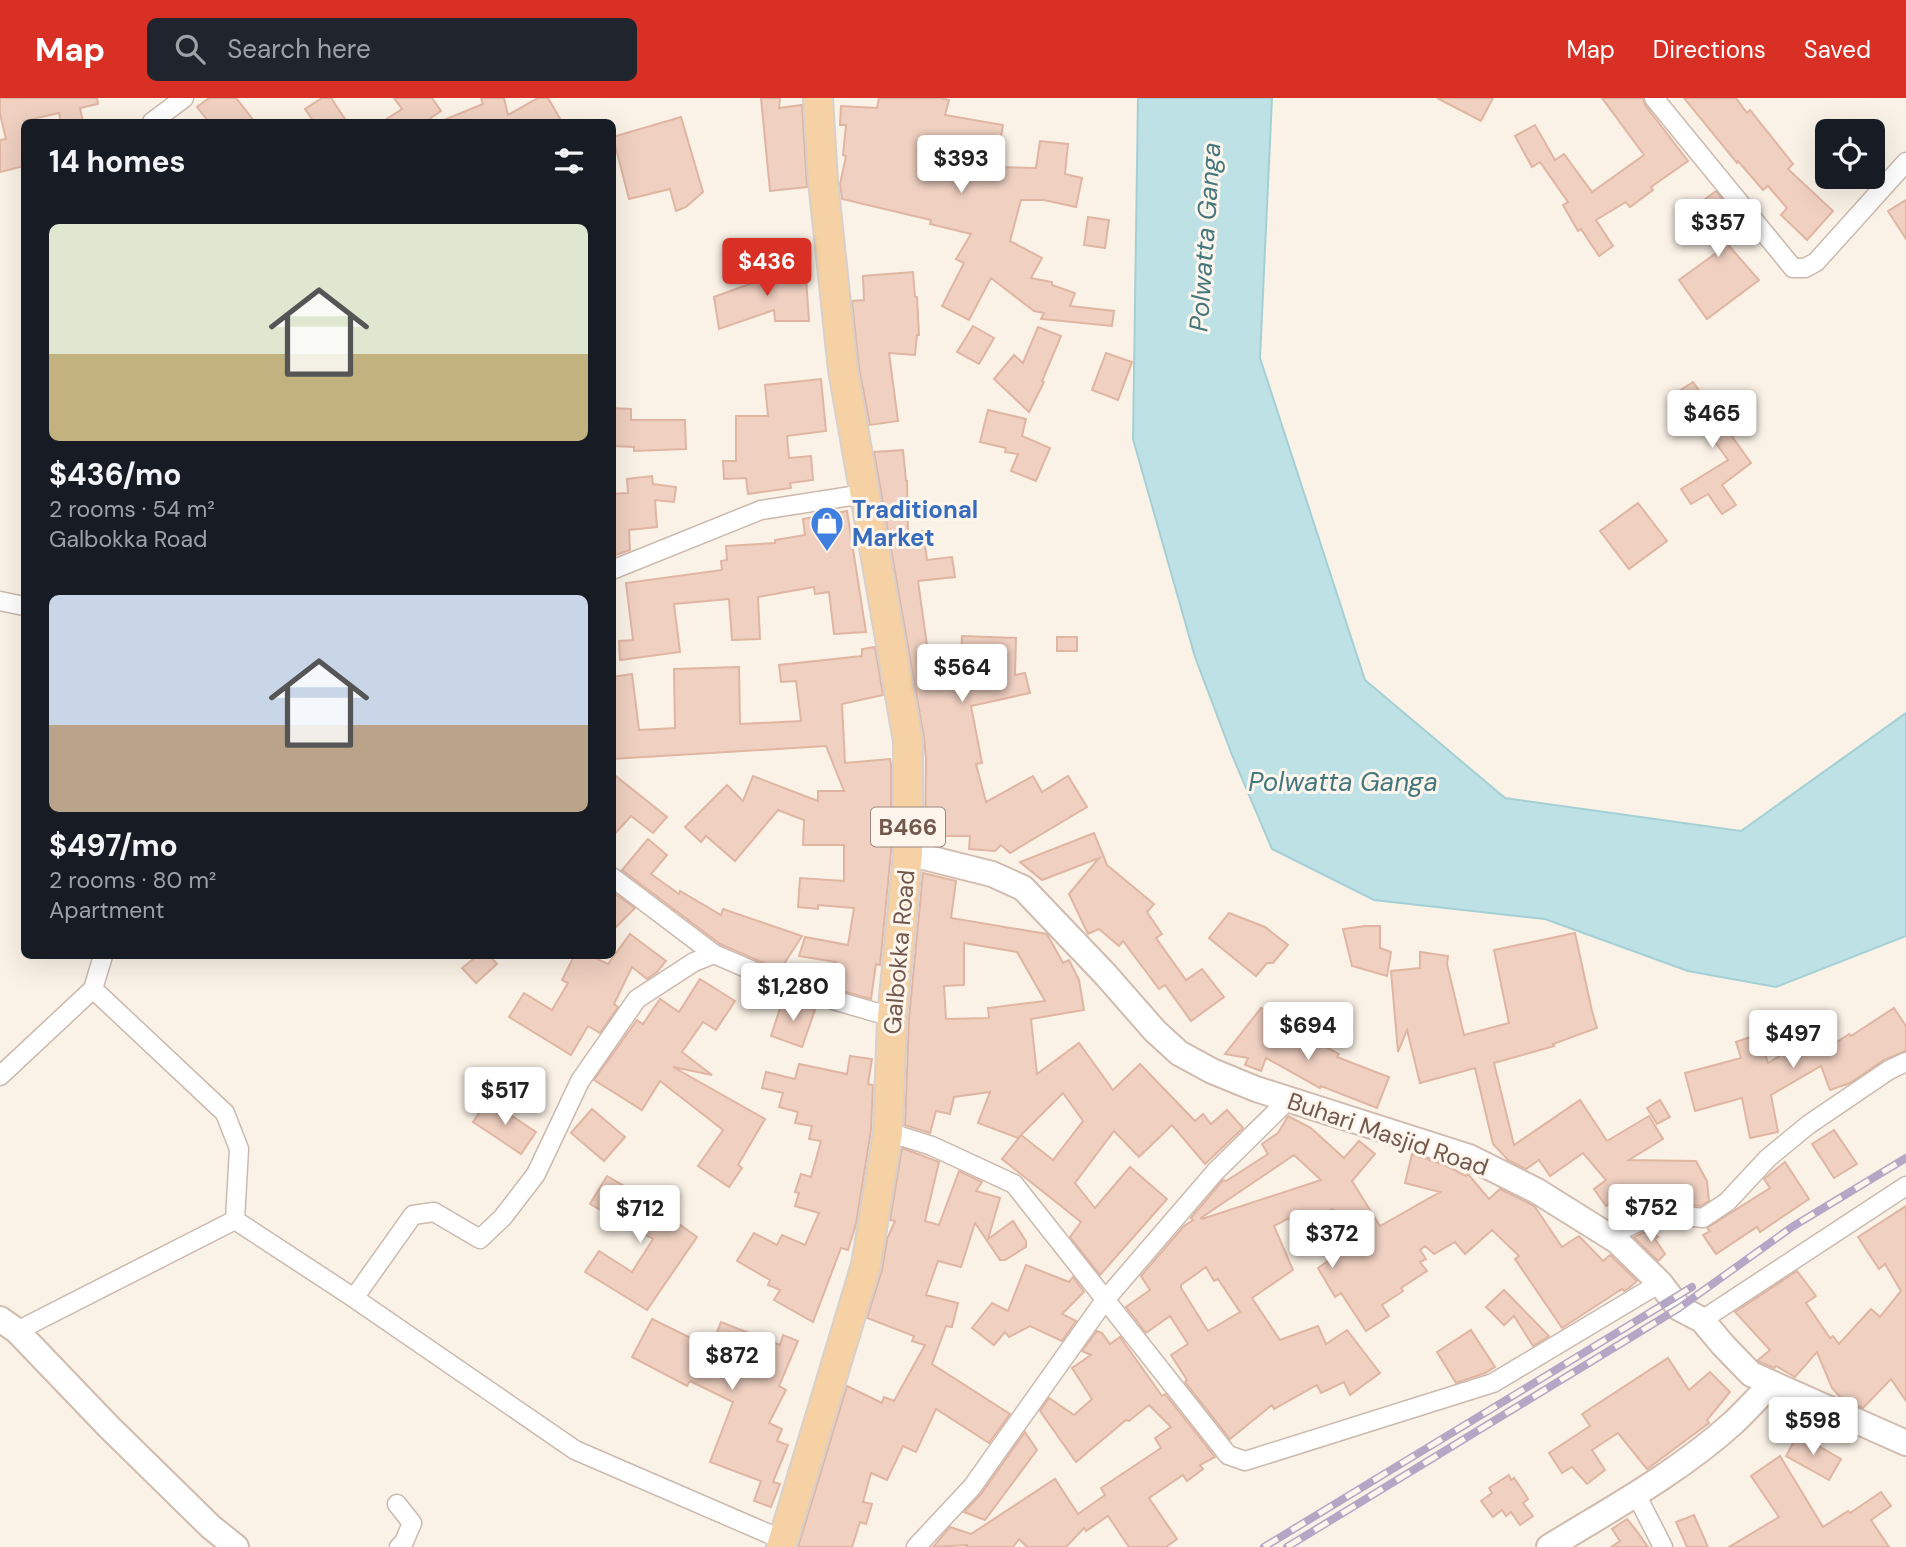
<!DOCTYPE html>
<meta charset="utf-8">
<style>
body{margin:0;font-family:"DM Sans",sans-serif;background:#20242c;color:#f1f3f6;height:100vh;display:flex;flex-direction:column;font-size:26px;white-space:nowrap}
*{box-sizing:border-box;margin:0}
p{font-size:23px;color:#9ea1a6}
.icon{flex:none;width:38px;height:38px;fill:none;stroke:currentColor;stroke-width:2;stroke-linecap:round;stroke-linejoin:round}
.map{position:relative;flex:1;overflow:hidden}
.panel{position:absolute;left:21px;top:21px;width:595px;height:840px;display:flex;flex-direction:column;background:#171b24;border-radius:10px;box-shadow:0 7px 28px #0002}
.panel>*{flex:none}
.buttons{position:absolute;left:1815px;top:21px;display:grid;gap:14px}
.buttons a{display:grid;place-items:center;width:70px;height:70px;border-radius:10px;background:#171b24;box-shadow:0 7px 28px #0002;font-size:35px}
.price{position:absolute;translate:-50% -60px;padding:0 16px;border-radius:7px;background:#fff;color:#222;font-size:23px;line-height:46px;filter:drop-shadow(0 2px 4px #0008)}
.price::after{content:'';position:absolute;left:50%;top:42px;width:21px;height:16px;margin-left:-10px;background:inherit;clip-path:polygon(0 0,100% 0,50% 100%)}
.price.active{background:#d93025;color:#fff}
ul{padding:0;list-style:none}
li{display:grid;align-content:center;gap:14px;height:371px;padding:0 28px}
li span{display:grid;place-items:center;height:217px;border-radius:10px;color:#555}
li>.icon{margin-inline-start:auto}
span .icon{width:126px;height:126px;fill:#fffc;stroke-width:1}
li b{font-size:30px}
h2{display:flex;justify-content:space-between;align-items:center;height:84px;padding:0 28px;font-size:30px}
header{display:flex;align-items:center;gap:42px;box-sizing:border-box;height:98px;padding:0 35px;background:#d93025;color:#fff}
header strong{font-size:33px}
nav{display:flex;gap:38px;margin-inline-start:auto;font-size:24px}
.search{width:490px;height:63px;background:#20242c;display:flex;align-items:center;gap:18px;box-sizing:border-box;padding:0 24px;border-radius:10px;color:#9ea1a6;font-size:26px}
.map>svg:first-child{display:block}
.water{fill:#bde1e4;stroke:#a4d0d5;stroke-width:2}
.building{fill:#efd0c1;stroke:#e0b5a2;stroke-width:2;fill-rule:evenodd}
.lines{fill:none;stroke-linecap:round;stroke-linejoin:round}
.minor-casing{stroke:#ccb9ae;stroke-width:21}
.secondary-casing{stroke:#d1bbae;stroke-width:28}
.primary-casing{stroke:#d8d0cd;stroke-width:32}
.minor{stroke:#fff;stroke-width:18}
.secondary{stroke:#fff;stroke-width:24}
.primary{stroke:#f5d1a4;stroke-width:28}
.rail-casing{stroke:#b4a6c4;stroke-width:8}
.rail{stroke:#fef6ed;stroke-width:5;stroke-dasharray:16;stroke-linecap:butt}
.labels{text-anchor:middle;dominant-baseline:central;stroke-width:6;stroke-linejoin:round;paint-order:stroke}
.shield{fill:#fef6ed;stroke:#9d877d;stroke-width:2}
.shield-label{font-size:23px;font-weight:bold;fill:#73584d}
.shop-label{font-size:24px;font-weight:bold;fill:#366cbe;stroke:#fef6ed;text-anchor:start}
.street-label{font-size:24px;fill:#73584d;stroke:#fef6ed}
.water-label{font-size:26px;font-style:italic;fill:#45787e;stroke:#fef6ed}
</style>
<header>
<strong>Map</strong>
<div class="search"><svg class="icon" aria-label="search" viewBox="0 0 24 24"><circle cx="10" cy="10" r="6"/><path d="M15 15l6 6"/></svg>Search here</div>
<nav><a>Map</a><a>Directions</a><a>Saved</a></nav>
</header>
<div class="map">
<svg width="1906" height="1449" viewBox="0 0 1906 1449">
<rect width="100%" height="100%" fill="#fbf2e7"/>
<!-- water -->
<polygon class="water" points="1138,0 1272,0 1260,260 1365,582 1505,700 1741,733 1906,615 1906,838 1776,889 1688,873 1545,821 1374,802 1272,751 1232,657 1195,559 1133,341"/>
<!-- building -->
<g class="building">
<polygon points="0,0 97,0 98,6 80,10 83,24 61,24 59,15 24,23 24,68 0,74 0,42 6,41 0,16"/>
<polygon points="209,0 236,0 255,24 209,24 197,9"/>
<polygon points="322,0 331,0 347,24 314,24 305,11"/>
<polygon points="394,0 432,0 441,13 425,24 382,24 402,11"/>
<polygon points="481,0 504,0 508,17 538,0 548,0 562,24 439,24 483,6"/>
<polygon points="761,0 780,0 779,10 802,7 807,89 770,93"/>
<polygon points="879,0 940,0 949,2 945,17 1003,27 996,69 1036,70 1040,43 1068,46 1065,76 1082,80 1076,109 1044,102 1021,102 1010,143 1042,160 1031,180 1052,184 1052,187 1075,195 1070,208 1114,213 1112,228 1041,221 1044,215 1034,213 991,180 969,222 942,208 964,165 956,161 971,136 930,126 931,122 842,101 840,86 846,58 843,57 846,27 840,27 841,8 877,10"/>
<polygon points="1437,0 1493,0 1481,23"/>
<polygon points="1602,0 1643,0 1645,7 1688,63 1651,89 1653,92 1630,109 1626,104 1596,122 1613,148 1599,158 1581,131 1578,133 1563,107 1568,104 1540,64 1532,69 1515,38 1535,27 1555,62 1564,56 1592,94 1644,57"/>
<polygon points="1684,0 1736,0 1747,15 1750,12 1793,66 1788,71 1833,113 1807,142 1781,117 1787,110 1768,88 1763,92 1738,63 1737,65"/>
<polygon points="681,19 703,94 686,109 676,113 670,91 629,101 613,39"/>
<polygon points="1716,93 1746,130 1729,148 1759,182 1707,221 1679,182 1719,153 1689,113"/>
<polygon points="1906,102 1906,141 1888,113"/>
<polygon points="1088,119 1109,122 1105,150 1084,147"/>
<polygon points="805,165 809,223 775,223 774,212 719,231 714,199 771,178 771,169"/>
<polygon points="913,174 915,199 917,199 919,237 917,237 915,257 889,255 898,323 870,327 859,270 852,203 864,202 863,178"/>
<polygon points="973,228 994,240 979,266 957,254"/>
<polygon points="1038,229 1061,238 1042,283 1044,284 1029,314 994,281 1014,257 1023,265"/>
<polygon points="1106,255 1132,264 1118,302 1092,292"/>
<polygon points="821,281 826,333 787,338 789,360 811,358 813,382 790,385 791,390 748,396 746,380 724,381 723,363 736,363 736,318 768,318 765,287"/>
<polygon points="1693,284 1751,365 1722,387 1736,407 1722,416 1708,396 1691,406 1681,391 1728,362 1705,330 1698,334 1673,297"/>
<polygon points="612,310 631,311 631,322 685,322 686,351 634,353 634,349 612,348"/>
<polygon points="988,312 1026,321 1022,338 1050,350 1036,383 1011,373 1018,356 1005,354 1006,350 980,344"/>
<polygon points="903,352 906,383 907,383 908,435 923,433 927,462 952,459 955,479 918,483 933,591 960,588 962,538 1016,540 1015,577 1025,575 1030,595 971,608 982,665 976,666 986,704 1033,678 1042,694 1068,678 1087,709 1010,755 1001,747 995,753 969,751 970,738 925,738 926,661 924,640 874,354"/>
<polygon points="652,378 653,386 676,389 674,404 655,402 657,429 629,432 630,452 612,458 612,396 628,395 627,381"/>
<polygon points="1638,405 1667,443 1629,471 1600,433"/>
<polygon points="847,413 866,534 834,536 829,494 815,496 814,489 758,499 760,541 732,542 729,501 674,506 680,554 620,562 619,543 633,542 626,485 722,472 721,463 727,462 726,448 775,445 775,442 805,437 803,421"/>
<rect x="1057" y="539" width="20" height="14"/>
<polygon points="875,549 883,597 842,606 845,665 890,661 891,666 891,710 879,711 879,746 891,746 891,754 880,867 876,866 871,901 832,890 836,864 799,858 805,839 848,847 854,810 818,807 818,811 798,809 800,780 844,783 844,747 803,747 804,722 778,712 735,763 706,738 701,744 685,729 727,687 743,703 753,678 818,703 818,693 844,693 826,648 612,661 612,579 632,576 639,632 675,630 674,571 739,569 740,626 801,623 796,583 781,584 779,567 862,558 862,551"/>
<polygon points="612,675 667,719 653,735 631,718 612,739"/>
<polygon points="1094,735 1107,767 1154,806 1147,814 1162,836 1156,840 1186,882 1202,871 1224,899 1191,923 1165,887 1159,891 1123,843 1119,848 1099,831 1088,836 1069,796 1099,760 1042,782 1020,764"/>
<polygon points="648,741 667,757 651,776 679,796 680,793 721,817 723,811 802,838 780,872 720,846 622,772"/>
<path d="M923,775L956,783L951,820L1047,836L1063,865L1069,862L1079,882L1084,912L1031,921L1037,976L1079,945L1113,992L1140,966L1195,1023L1203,1016L1211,1026L1227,1012L1243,1030L1205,1066L1172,1027L1139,1059L1114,1033L1075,1085L1095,1110L1130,1069L1167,1101L1100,1177L1070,1139L1081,1124L1002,1061L1021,1037L1018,1040L978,1025L990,994L954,999L950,1016L936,1013L930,1035L905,1027L909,920ZM964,845L1017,854L1045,903L988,910L989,920L946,921L944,888L964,887ZM1063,995L1083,1023L1053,1062L1021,1037Z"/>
<polygon points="612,794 635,810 612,833"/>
<polygon points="1229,815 1265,829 1288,847 1273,865 1267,865 1256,878 1209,840"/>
<polygon points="1365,828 1380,828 1380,850 1391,854 1387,878 1352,868 1343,831"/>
<polygon points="1575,835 1592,913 1597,930 1553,946 1554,948 1494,965 1514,1047 1580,1002 1607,1043 1649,1018 1663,1041 1629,1062 1696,1063 1707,1083 1709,1103 1700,1108 1693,1107 1686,1097 1642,1097 1648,1107 1625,1118 1614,1102 1606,1108 1594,1091 1606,1082 1583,1055 1550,1078 1539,1062 1526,1071 1508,1062 1493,1046 1475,970 1420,985 1407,932 1398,954 1391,873 1420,870 1420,854 1448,858 1447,866 1464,937 1509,925 1494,852"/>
<polygon points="630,836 666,863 657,874 647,881 632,869 614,906 618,909 600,935 588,928 571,957 509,919 524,895 552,912 568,885 562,882 574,858 591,858 608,866"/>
<polygon points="477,858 490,858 497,866 476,885 462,870"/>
<polygon points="700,881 735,903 716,932 703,924 682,954 712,977 673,969 765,1021 738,1067 742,1070 729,1089 698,1068 723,1032 718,1028 660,983 642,1012 594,982 637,922 643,926 660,901 679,914"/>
<polygon points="783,901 815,912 802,949 771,938"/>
<polygon points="1261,910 1273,916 1266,936 1296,944 1301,935 1339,956 1337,959 1389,979 1377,1010 1321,988 1320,990 1266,960 1261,973 1245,967 1248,960 1225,956"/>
<polygon points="1894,910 1906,928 1906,953 1884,962 1850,985 1830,992 1821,968 1771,997 1778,1034 1750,1040 1742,1000 1695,1013 1685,975 1741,960 1736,944 1759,936 1768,965 1786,954 1789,960 1801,952 1829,942 1831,948 1849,936 1851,938"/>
<polygon points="850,958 872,961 868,986 873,987 871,1032 856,1126 848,1152 841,1150 813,1224 774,1202 780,1192 768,1187 770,1182 737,1163 754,1135 777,1147 782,1137 805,1147 819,1115 795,1108 799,1095 795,1094 801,1076 811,1079 821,1043 809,1041 812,1028 795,1025 798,1014 779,1009 783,995 762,990 766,974 795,981 799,966 847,976"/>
<polygon points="488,1002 536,1034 521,1056 473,1024"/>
<polygon points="1660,1002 1670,1019 1657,1026 1647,1010"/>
<polygon points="592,1011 625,1039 604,1063 571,1035"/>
<path d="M1288,1018L1311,1030L1344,1060L1359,1043L1375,1056L1352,1083L1380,1128L1440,1094L1405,1085L1412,1056L1445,1067L1466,1078L1468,1076L1489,1101L1500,1091L1530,1106L1535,1109L1562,1149L1579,1138L1603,1163L1610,1157L1637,1183L1629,1190L1624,1193L1622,1191L1562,1230L1515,1161L1519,1158L1492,1132L1465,1156L1455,1144L1434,1156L1425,1148L1420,1152L1426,1161L1420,1164L1427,1173L1401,1190L1403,1193L1382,1207L1389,1218L1366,1233L1341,1195L1335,1199L1318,1170L1354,1145L1333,1111L1291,1125L1289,1120L1274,1128L1293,1172L1252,1200L1280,1242L1318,1228L1326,1246L1347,1232L1380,1275L1350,1297L1344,1284L1321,1295L1317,1287L1274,1311L1272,1307L1230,1341L1185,1284L1187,1282L1171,1257L1188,1246L1170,1218L1146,1235L1126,1209L1150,1192L1141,1178L1184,1128L1193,1122L1191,1120L1223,1082L1226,1083L1268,1056L1262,1046L1278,1035ZM1294,1057L1321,1082L1202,1121L1201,1120ZM1206,1169L1214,1183L1218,1181L1240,1214L1208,1233L1181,1190V1187Z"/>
<polygon points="1834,1032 1857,1066 1834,1080 1812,1046"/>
<polygon points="902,1050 939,1064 925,1123 939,1127 959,1073 982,1084 976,1093 1000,1100 988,1141 1013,1123 1026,1143 1026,1149 1005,1162 1000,1162 975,1125 961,1169 938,1163 926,1197 958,1205 952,1229 946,1228 932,1266 1010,1316 989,1345 936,1311 916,1354 903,1348 887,1382 871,1375 863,1404 872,1406 866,1426 860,1424 852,1449 798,1449 847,1288 882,1305 884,1299 894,1303 925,1247 912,1243 914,1238 867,1220 882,1172 887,1141 895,1123 890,1122"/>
<polygon points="1785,1064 1809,1101 1760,1134 1757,1129 1716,1156 1703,1137 1710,1133 1707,1130 1770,1090 1764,1081"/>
<polygon points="607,1078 631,1092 629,1096 666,1114 665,1116 697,1139 647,1212 585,1174 599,1153 632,1174 653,1141 590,1106"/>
<polygon points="1906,1108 1906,1303 1891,1281 1863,1310 1840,1299 1832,1290 1817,1254 1795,1279 1776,1268 1774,1270 1760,1264 1758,1262 1770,1252 1735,1214 1797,1173 1816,1198 1806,1205 1830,1240 1833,1238 1839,1246 1871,1211 1880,1219 1901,1193 1885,1166 1879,1171 1858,1139"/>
<polygon points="1651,1131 1658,1139 1655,1141 1665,1156 1658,1163 1634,1139"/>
<polygon points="1026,1167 1069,1184 1073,1179 1084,1194 1062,1216 1076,1223 1062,1243 1030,1228 1009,1239 1005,1234 994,1247 972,1230 992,1205 1008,1213"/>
<polygon points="1504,1192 1508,1196 1549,1238 1533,1248 1514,1218 1504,1227 1486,1209"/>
<polygon points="652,1221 711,1250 721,1224 780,1247 783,1237 798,1243 779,1288 786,1292 769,1325 782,1331 777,1343 788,1347 773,1384 780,1386 771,1409 754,1403 761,1383 710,1364 733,1304 690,1283 687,1288 632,1259"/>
<polygon points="1471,1232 1495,1269 1485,1275 1456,1285 1437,1254"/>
<polygon points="1097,1233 1102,1235 1110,1246 1120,1239 1162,1298 1165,1296 1215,1359 1200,1367 1203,1371 1187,1383 1183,1377 1149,1400 1177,1441 1166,1449 1129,1449 1108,1418 1086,1433 1084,1430 1066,1449 1027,1449 1019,1441 1013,1449 966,1449 967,1447 933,1449 950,1429 971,1436 1055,1381 1078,1416 1105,1397 1101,1390 1161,1350 1155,1340 1171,1329 1149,1307 1129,1323 1126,1322 1076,1364 1040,1313 1049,1300 1074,1317 1092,1301 1072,1270 1091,1257 1082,1253"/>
<polygon points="1668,1260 1689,1292 1710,1274 1730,1294 1707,1322 1709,1325 1647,1371 1618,1335 1592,1352 1605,1372 1587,1386 1572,1369 1562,1375 1549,1355 1590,1328 1582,1316"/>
<polygon points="1025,1334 1037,1352 985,1422 964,1414 981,1396"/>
<polygon points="1798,1336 1841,1361 1829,1382 1786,1358"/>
<polygon points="1780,1358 1823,1429 1848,1413 1850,1415 1881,1394 1891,1408 1871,1422 1889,1449 1729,1449 1779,1419 1751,1378"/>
<polygon points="1509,1377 1511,1382 1514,1380 1525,1396 1528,1401 1523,1405 1533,1418 1520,1427 1511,1414 1506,1418 1502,1412 1493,1419 1481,1403 1492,1395 1489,1390"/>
<polygon points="1694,1417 1708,1449 1687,1449 1676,1424"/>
<polygon points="1627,1421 1636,1432 1648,1449 1611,1449 1620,1443 1612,1431"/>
</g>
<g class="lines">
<defs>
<g id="minor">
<polyline points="1654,0 1793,170 1805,170 1816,164 1906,64"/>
<polyline points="152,24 184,0"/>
<polyline points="612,472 761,412 864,396"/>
<polyline points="0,503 24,508"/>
<polyline points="612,779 714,856 795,891 892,919"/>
<polyline points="0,978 93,891"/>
<polyline points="888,1034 932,1048 1014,1086 1228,1357 1245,1363 1493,1285 1660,1185"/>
<polyline points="235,1122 354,1200 413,1117 434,1114 480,1141 503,1119 536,1076 580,983 637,901 694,864 714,856"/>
<polyline points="1603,1134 1623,1131 1658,1115 1703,1120 1727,1104 1768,1060 1808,1027 1889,972 1906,964"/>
<polyline points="354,1200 575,1352 783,1442"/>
<polyline points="1702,1222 1906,1088"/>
<polyline points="17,1233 235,1122 239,1051 225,1015 93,891 103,858"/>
<polyline points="1636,1396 1663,1449"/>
<polyline points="397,1406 412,1425 404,1444 399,1449"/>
<polyline points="916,1449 972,1389 1105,1202 1215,1074 1288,1002"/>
</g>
<g id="secondary">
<polyline points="908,755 992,776 1023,790 1105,876 1155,933 1179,955 1212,973 1256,991 1469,1059 1537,1093 1617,1143 1660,1185 1679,1210 1702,1222 1723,1247 1751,1276 1906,1345"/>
<polyline points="0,1221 17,1233 109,1329 211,1429 236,1449"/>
<path d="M1549,1449C1611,1411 1679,1374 1733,1325C1746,1313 1758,1299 1771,1287"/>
</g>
<polyline id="primary" points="781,1449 866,1167 888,1034 892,919 908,755 908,643 843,272 823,83 818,0"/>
</defs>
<!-- minor casing -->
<use href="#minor" class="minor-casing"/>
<!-- secondary casing -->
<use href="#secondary" class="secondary-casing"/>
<!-- primary casing -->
<use href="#primary" class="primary-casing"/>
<!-- minor -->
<use href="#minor" class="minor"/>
<!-- secondary -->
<use href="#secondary" class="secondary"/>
<!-- primary -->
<use href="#primary" class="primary"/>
<defs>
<g id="rail">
<polyline points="1264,1449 1692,1189"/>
<polyline points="1287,1449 1679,1210 1792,1129 1906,1060"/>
</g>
</defs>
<!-- rail casing -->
<use href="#rail" class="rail-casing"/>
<!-- rail -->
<use href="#rail" class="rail"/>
</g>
<!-- icons -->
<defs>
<symbol id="shop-pin" viewBox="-11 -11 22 30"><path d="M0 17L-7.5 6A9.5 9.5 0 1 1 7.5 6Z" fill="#3f7fe0" stroke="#fef6ed"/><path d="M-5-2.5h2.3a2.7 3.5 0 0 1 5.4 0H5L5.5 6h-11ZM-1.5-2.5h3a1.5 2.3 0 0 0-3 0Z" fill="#fff"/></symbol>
</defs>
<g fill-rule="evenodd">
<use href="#shop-pin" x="808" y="406" width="38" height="52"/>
</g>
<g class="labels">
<!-- shield labels -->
<rect class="shield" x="871" y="709.5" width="74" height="39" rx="5"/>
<g class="shield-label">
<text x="908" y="729">B466</text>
</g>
<!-- shop labels -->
<g class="shop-label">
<text x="852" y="411">Traditional<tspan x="852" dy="28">Market</tspan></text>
</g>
<!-- street labels -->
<g class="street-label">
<text transform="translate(899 854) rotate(-85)">Galbokka Road</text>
<text transform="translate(1388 1036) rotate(19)">Buhari Masjid Road</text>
</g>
<!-- water labels -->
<g class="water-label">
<text transform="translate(1205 139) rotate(-86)">Polwatta Ganga</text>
<text x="1343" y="684">Polwatta Ganga</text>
</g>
</g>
</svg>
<div class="buttons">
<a><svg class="icon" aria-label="locate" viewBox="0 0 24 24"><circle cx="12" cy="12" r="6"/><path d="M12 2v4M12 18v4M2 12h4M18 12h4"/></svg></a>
</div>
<b class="price" style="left:961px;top:97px">$393</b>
<b class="price" style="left:1718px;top:161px">$357</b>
<b class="price active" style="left:767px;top:200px">$436</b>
<b class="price" style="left:1712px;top:352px">$465</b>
<b class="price" style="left:962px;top:606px">$564</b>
<b class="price" style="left:793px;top:925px">$1,280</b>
<b class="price" style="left:1308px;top:964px">$694</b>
<b class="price" style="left:1793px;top:972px">$497</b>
<b class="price" style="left:505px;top:1029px">$517</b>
<b class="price" style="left:1651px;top:1146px">$752</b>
<b class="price" style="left:640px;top:1147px">$712</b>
<b class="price" style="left:1332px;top:1172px">$372</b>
<b class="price" style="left:732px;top:1294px">$872</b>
<b class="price" style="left:1813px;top:1359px">$598</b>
<section class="panel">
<h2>14 homes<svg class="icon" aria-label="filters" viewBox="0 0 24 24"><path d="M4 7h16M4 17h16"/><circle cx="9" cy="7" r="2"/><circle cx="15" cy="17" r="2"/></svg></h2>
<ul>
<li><span style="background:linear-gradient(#dfe7d0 60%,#c2b280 0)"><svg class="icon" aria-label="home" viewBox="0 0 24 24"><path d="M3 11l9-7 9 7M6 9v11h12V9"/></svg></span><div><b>$436/mo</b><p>2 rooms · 54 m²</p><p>Galbokka Road</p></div></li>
<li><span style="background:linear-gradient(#c9d6e8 60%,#b9a48a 0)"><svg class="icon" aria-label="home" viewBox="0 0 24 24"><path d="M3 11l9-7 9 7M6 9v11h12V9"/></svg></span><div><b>$497/mo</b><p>2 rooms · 80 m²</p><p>Apartment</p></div></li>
</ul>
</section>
</div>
